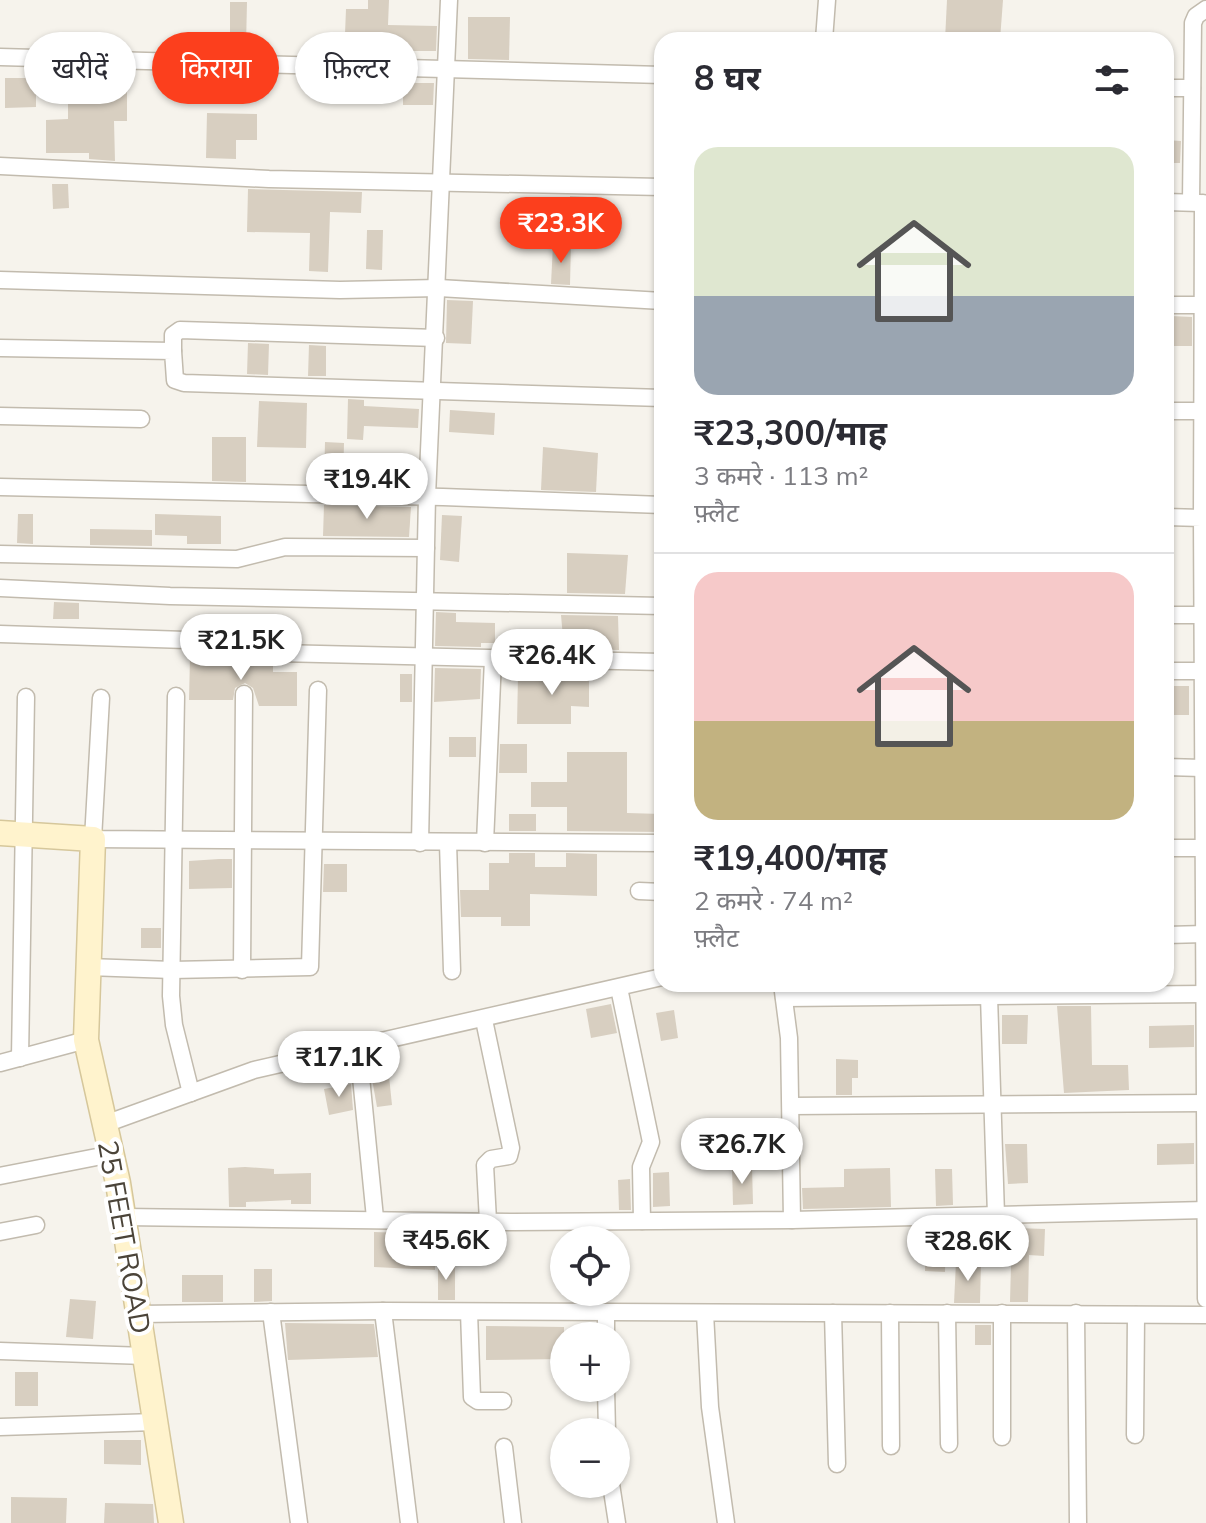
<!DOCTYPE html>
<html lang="hi">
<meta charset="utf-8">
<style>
body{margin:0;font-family:Mulish,"Noto Sans Devanagari",sans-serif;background:#f2f2f3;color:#2b2b33;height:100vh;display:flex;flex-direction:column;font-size:30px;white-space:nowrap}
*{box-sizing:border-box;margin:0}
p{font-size:26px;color:#7c7c81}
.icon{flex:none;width:44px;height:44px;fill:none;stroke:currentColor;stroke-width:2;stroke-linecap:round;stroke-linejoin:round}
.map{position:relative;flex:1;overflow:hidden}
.sheet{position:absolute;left:654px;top:32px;width:520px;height:960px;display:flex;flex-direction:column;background:#fff;border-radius:24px;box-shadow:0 2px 6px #0004}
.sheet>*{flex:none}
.hud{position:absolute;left:24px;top:32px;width:510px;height:72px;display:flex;gap:16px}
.fabs{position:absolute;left:550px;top:1226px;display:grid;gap:16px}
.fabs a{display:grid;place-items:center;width:80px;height:80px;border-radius:50%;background:#fff;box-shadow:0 2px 6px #0004;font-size:40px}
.price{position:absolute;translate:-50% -68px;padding:0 18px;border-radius:28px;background:#fff;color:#222;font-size:26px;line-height:52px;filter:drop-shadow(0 2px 4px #0008)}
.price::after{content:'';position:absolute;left:50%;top:48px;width:24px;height:18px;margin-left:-12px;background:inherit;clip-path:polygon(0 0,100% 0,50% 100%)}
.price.active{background:#fc3f1d;color:#fff}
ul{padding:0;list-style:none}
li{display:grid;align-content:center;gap:16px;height:424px;padding:0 40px}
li+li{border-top:2px solid #e1e1e2}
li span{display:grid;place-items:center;height:248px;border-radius:24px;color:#555}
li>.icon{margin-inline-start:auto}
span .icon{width:144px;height:144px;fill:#fffc;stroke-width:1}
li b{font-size:34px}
h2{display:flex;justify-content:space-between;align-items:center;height:96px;padding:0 40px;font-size:34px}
.chip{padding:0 28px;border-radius:36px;background:#fff;box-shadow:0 2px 6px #0004;font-size:28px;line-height:72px}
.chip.active{background:#fc3f1d;color:#fff}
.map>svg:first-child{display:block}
.building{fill:#d8cfc1}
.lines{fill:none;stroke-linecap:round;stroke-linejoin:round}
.street-casing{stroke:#c2bbae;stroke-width:19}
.secondary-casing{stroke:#d6c79b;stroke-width:27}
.street{stroke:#fff;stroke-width:16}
.secondary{stroke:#fff3cd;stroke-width:24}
.labels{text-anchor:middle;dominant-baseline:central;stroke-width:8;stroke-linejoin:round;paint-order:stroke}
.street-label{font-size:28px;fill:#4b4439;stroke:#fff}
</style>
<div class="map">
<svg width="1206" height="1523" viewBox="0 0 1206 1523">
<rect width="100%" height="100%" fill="#f6f3ec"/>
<!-- building -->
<g class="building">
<polygon points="368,0 389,0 388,25 437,26 436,51 385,51 385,56 331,55 331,33 345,34 346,9 368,9"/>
<polygon points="947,0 1003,0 1000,40 945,40"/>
<polygon points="230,2 247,2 246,46 230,46"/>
<polygon points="468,17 510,17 509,60 468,59"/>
<polygon points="5,78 36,78 36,107 5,108"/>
<polygon points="103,79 127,79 127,121 114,121 115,161 89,159 89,153 46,153 46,120 68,119 68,98 103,98"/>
<polygon points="403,83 434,83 433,105 403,105"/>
<polygon points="207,113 257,114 257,140 236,140 236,159 206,158"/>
<polygon points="1166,140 1181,141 1180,163 1166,163"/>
<polygon points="52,184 68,184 69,208 53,209"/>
<polygon points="248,189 362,192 361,213 330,212 328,272 309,271 310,233 247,232"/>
<polygon points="570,196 588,197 587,238 569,237"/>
<polygon points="367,230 383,230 382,270 366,269"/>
<polygon points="553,244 571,245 570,285 551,284"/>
<polygon points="447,300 473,301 471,344 446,343"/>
<polygon points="1171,316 1192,317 1192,346 1170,346"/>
<polygon points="248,343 269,344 268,375 247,374"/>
<polygon points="309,345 326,346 326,376 308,376"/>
<polygon points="348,399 364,400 364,406 419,409 418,428 364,426 363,440 347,439"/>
<polygon points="259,401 307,403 306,448 257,447"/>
<polygon points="450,410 495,413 494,435 449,432"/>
<polygon points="212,437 246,437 246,482 212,481"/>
<polygon points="325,442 344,443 343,484 324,483"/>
<polygon points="543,447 598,453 596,492 541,490"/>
<polygon points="324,505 411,507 409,537 323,536"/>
<polygon points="18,514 33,514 33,544 17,543"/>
<polygon points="155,514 221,516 221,544 187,544 187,536 155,535"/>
<polygon points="442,515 462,516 459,562 440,560"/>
<polygon points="90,529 152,530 152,546 90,545"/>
<polygon points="567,553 628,555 625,594 567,593"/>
<polygon points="54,602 79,603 79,619 53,619"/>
<polygon points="436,612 456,613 456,622 495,623 495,643 481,643 481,647 435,646"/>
<polygon points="561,615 618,616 619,650 564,649"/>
<polygon points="190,657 273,664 273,672 297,672 297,706 259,706 253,688 245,683 235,688 233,700 189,700"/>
<polygon points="435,668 481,669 480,699 434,702"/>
<polygon points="564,671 589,671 589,707 571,706 571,724 517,724 518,676 564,675"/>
<rect x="400" y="674" width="12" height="28"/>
<rect x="1166" y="686" width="23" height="29"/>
<rect x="449" y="737" width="27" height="20"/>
<polygon points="500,744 527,744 527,773 499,773"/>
<polygon points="567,752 627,752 627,813 662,814 662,832 567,831 567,807 531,807 531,782 567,782"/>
<rect x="509" y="814" width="27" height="17"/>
<polygon points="509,853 535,853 535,867 566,867 566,853 597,854 597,896 530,894 530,926 501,926 501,917 461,917 460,890 489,890 489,863 509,863"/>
<polygon points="219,859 232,859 232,888 189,889 189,861"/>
<polygon points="324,864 347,864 347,892 323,892"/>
<rect x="141" y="928" width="20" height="20"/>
<polygon points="611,1004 617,1033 591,1038 586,1009"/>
<polygon points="1057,1006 1091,1006 1092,1065 1128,1065 1129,1090 1064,1093"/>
<polygon points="674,1010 678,1038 661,1041 656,1013"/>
<polygon points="1002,1015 1028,1015 1027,1044 1002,1044"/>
<polygon points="1194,1025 1194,1047 1149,1048 1149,1026"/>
<polygon points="836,1059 858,1060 858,1078 852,1078 852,1095 836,1095"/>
<polygon points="389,1076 392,1105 377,1107 372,1079"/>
<polygon points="351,1084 353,1110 329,1115 324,1089"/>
<polygon points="1194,1143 1194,1164 1157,1165 1157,1144"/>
<polygon points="1005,1144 1027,1144 1028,1183 1008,1184"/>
<polygon points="752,1166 753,1204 733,1205 732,1167"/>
<polygon points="245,1167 274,1169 274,1174 311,1173 311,1204 291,1204 291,1200 246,1202 246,1207 229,1207 228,1168"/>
<polygon points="890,1168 891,1207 803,1209 802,1188 844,1187 844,1169"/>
<polygon points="935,1169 952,1169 953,1205 936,1206"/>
<polygon points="669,1172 670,1206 653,1207 653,1173"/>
<polygon points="630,1179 631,1210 619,1210 618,1180"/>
<polygon points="1012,1228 1045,1229 1044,1256 1029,1255 1028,1302 1010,1302"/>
<polygon points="374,1232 435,1234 435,1270 374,1267"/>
<polygon points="926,1235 946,1235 945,1272 925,1271"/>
<polygon points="956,1262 981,1263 980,1303 954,1303"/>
<rect x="438" y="1265" width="17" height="35"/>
<polygon points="254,1269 272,1269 272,1301 254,1302"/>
<rect x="182" y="1275" width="41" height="27"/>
<polygon points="70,1299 96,1301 93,1339 66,1337"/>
<polygon points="285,1323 374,1324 378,1357 288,1360"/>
<rect x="975" y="1325" width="16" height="20"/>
<polygon points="486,1326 564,1327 564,1359 486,1360"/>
<rect x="15" y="1372" width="23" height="34"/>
<polygon points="104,1440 141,1440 141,1465 104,1464"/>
<polygon points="11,1497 67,1498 66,1523 11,1523"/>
<polygon points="105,1503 153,1504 154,1523 104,1523"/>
</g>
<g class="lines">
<defs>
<g id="street">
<polyline points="824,40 827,0"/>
<polyline points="0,57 662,75"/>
<polyline points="1166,88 1192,88"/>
<polyline points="0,166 269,179 662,187"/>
<polyline points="1166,202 1200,203"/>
<polyline points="1191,202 1193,23 1196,16 1206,9"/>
<polyline points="0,280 340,290 439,288 662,301"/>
<polyline points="1166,305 1200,305"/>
<polyline points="0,348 173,351 175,380 184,383 662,398"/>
<polyline points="173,351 173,335 180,330 436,338"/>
<polyline points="1166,411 1201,411"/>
<polyline points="0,416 141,419"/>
<polyline points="0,487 443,497 662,505"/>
<polyline points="1166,517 1202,518 1206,1299"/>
<polyline points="1202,518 1203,203"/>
<polyline points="0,554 237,559 285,547 426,548"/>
<polyline points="0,588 170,596 662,606"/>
<polyline points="1166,615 1202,615"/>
<polyline points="0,634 248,642 278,653 662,662"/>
<polyline points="1166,671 1202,671"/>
<polyline points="176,696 171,996 174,1025 191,1093"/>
<polyline points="101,698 93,839 662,843"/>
<polyline points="1166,767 1202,768"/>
<polyline points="420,843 427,496 449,0"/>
<polyline points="448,843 452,971"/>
<polyline points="485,843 493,659"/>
<polyline points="1166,848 1203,848"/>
<polyline points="639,891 662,892"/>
<polyline points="1166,935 1205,934"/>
<polyline points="88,967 172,970 310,967 318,690"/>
<polyline points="242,970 244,694"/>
<polyline points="619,988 651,1142 641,1167 642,1221"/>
<polyline points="989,996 996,1215"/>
<polyline points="784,998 1206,994"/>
<polyline points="484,1020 511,1148 509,1156 491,1159 485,1165 488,1221"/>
<polyline points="358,1047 375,1218"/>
<polyline points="20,1058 26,697"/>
<polyline points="0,1063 86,1040"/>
<polyline points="791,1106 1206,1103"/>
<polyline points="105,1124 254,1070 662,977"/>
<polyline points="0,1176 112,1154"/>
<polyline points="124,1217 514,1222 792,1220 789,1038 782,984"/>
<polyline points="792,1220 1206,1210"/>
<polyline points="0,1232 36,1225"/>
<polyline points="383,1311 409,1523"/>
<polyline points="271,1312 299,1523"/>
<polyline points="469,1312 472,1397 478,1401 503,1401"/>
<polyline points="606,1313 606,1336"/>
<polyline points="705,1313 710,1407 726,1523"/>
<polyline points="833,1313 837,1464"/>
<polyline points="890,1313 891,1446"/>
<polyline points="947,1313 949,1444"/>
<polyline points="1002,1313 1002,1437"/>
<polyline points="1076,1313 1078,1523"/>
<polyline points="139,1314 383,1311 1206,1315"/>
<polyline points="0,1351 145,1356"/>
<polyline points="606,1388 607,1432"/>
<polyline points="0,1427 155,1422"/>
<polyline points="1135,1435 1136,1315"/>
<polyline points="504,1447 513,1523"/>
<polyline points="611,1484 617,1523"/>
</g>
<polyline id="secondary" points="0,833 93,839 86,1040 118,1183 171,1523"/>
</defs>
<!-- street casing -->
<use href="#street" class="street-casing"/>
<!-- secondary casing -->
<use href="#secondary" class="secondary-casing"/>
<!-- street -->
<use href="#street" class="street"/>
<!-- secondary -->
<use href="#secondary" class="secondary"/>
</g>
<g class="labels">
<!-- street labels -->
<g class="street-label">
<text transform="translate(125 1237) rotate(80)">25 FEET ROAD</text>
</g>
</g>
</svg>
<div class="fabs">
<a><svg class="icon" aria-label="locate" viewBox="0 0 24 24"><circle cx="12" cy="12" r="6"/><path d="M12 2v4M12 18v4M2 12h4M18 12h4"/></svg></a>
<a>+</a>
<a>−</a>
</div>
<b class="price active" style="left:561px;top:265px">₹23.3K</b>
<b class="price" style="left:367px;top:521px">₹19.4K</b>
<b class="price" style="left:241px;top:682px">₹21.5K</b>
<b class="price" style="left:552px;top:697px">₹26.4K</b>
<b class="price" style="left:339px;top:1099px">₹17.1K</b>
<b class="price" style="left:742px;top:1186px">₹26.7K</b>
<b class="price" style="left:446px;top:1282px">₹45.6K</b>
<b class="price" style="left:968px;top:1283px">₹28.6K</b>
<div class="hud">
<a class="chip">खरीदें</a>
<a class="chip active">किराया</a>
<a class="chip">फ़िल्टर</a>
</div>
<section class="sheet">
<h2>8 घर<svg class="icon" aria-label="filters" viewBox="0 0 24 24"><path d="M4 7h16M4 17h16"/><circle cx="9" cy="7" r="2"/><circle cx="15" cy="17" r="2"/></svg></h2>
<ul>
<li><span style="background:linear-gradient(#dfe7d0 60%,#9aa5b1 0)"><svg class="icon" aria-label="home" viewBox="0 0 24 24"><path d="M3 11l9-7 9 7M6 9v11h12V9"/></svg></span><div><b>₹23,300/माह</b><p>3 कमरे · 113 m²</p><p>फ़्लैट</p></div></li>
<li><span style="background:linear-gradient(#f6c9c9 60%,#c2b280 0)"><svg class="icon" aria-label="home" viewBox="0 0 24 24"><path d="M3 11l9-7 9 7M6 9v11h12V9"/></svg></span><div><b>₹19,400/माह</b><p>2 कमरे · 74 m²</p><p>फ़्लैट</p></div></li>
</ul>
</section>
</div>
